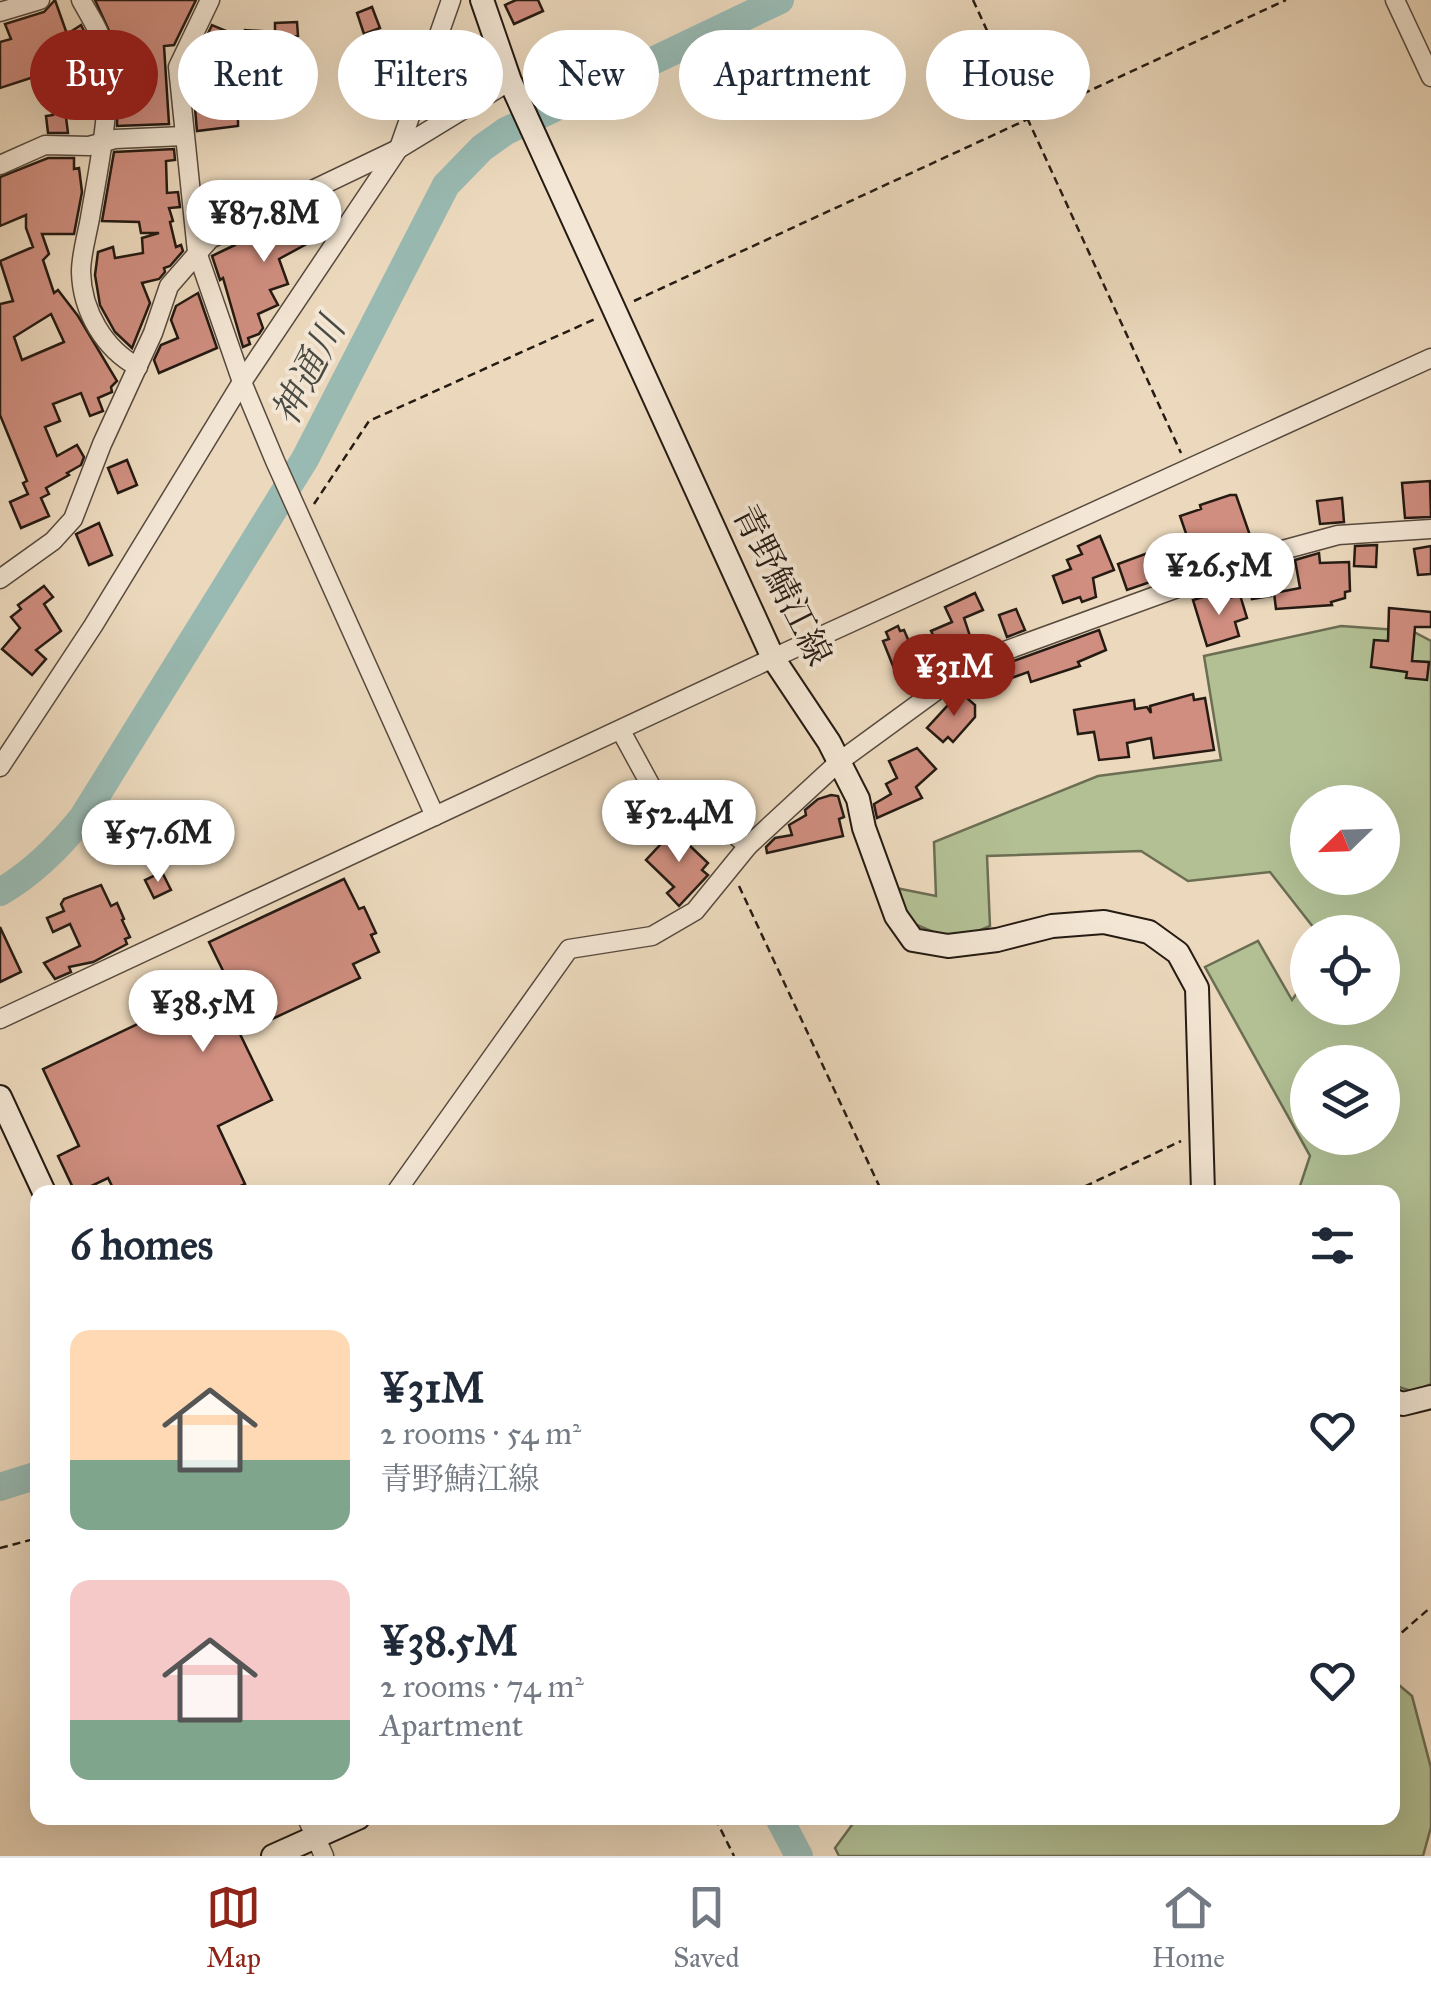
<!DOCTYPE html>
<meta charset="utf-8">
<style>
body{margin:0;font-family:"IM FELL Great Primer","Noto Serif JP",serif;background:#f6f6f7;color:#1f2937;height:100vh;display:flex;flex-direction:column;font-size:38px;white-space:nowrap}
*{box-sizing:border-box;margin:0}
p{font-size:32px;color:#747a83}
.icon{flex:none;width:55px;height:55px;fill:none;stroke:currentColor;stroke-width:2;stroke-linecap:round;stroke-linejoin:round}
.map{position:relative;flex:1;overflow:hidden}
.drawer{position:absolute;left:30px;top:1185px;width:1370px;height:640px;display:flex;flex-direction:column;background:#fff;border-radius:20px;box-shadow:0 10px 40px #0002}
.drawer>*{flex:none}
.hud{position:absolute;left:30px;top:30px;width:1372px;height:90px;display:flex;gap:20px}
.needle{width:65px;rotate:247deg}
.buttons{position:absolute;left:1290px;top:785px;display:grid;gap:20px}
.buttons a{display:grid;place-items:center;width:110px;height:110px;border-radius:50%;background:#fff;box-shadow:0 10px 40px #0002;font-size:50px}
.price{position:absolute;translate:-50% -85px;padding:0 22px;border-radius:35px;background:#fff;color:#222;font-size:32px;line-height:65px;filter:drop-shadow(0 2px 5px #0008)}
.price::after{content:'';position:absolute;left:50%;top:60px;width:30px;height:22px;margin-left:-15px;background:inherit;clip-path:polygon(0 0,100% 0,50% 100%)}
.price.selected{background:#8f2418;color:#fff}
ul{padding:0;list-style:none}
li{display:flex;align-items:center;gap:30px;height:250px;padding:0 40px}
li span{display:grid;place-items:center;flex:none;width:280px;height:200px;border-radius:20px;color:#555}
li>.icon{margin-inline-start:auto}
span .icon{width:120px;height:120px;fill:#fffc;stroke-width:1}
li b{font-size:42px}
h2{display:flex;justify-content:space-between;align-items:center;height:120px;padding:0 40px;font-size:42px}
.pill{padding:0 35px;border-radius:45px;background:#fff;box-shadow:0 10px 40px #0002;font-size:35px;line-height:90px}
.pill.selected{background:#8f2418;color:#fff}
.dock{display:flex;justify-content:space-around;align-items:center;height:140px;border-top:2px solid #e0e1e3;background:#fff;font-size:28px;color:#747a83}
.dock a{display:grid;justify-items:center;gap:5px}
.dock .selected{color:#8f2418}
.map>svg:first-child{display:block}
.green{fill:#b3c094;stroke:#6c6e54;stroke-width:2.5;fill-rule:evenodd}
.lines{fill:none;stroke-linecap:round;stroke-linejoin:round}
.river{stroke:#99bab2;stroke-width:28}
.building{fill:#cf8e7f;stroke:#251b13;stroke-width:2.5;fill-rule:evenodd}
.street-casing{stroke:#574a3e;stroke-width:21}
.secondary-casing{stroke:#251b13;stroke-width:26}
.path{stroke:#251b13;stroke-width:2.5;stroke-dasharray:8 5;stroke-linecap:butt}
.street{stroke:#f3e6d4;stroke-width:18}
.secondary{stroke:#f3e6d4;stroke-width:22}
.labels{text-anchor:middle;dominant-baseline:central;stroke-width:8;stroke-linejoin:round;paint-order:stroke}
.street-label{font-size:35px;fill:#251b13;stroke:#f3e6d4}
.water-label{font-size:38px;font-style:italic;fill:#484b43;stroke:#f3e6d4}
</style>
<div class="map">
<svg width="1431" height="1856" viewBox="0 0 1431 1856">
<rect width="100%" height="100%" fill="#ecd9bd"/>
<filter id="stains"><feTurbulence type="fractalNoise" baseFrequency=".002" numOctaves="4"/><feColorMatrix values="0 0 0 0 .2 0 0 0 0 .09 0 0 0 0 .02 0 0 0 .5 -.17"/></filter>
<radialGradient id="worn" r=".72"><stop offset=".6" stop-color="#630" stop-opacity="0"/><stop offset="1" stop-color="#630" stop-opacity=".3"/></radialGradient>
<!-- green -->
<g class="green">
<path d="M1341,626L1412,631L1431,641V1384L1414,1392L1393,1385L1392,1192H1298L1310,1156L1205,967L1258,941L1292,1000L1307,979L1308,1008H1382V932H1317L1270,872L1188,881L1141,851L987,856L990,926L955,941L912,923L896,888L936,896L934,842L1098,776L1221,760L1204,656ZM1308,802H1382V878H1308ZM1308,1062H1382V1138H1308Z"/>
<polygon points="1393,1680 1412,1696 1431,1768 1431,1827 1423,1856 839,1856 835,1848 857,1818 1392,1818"/>
</g>
<g class="lines">
<!-- river -->
<g class="river">
<path d="M0,892C33,873 59,847 83,817L305,459L446,185L482,148L506,131L780,0"/>
<polyline points="0,1487 38,1475"/>
<polyline points="779,1818 799,1856"/>
</g>
</g>
<!-- building -->
<g class="building">
<polygon points="55,0 67,34 81,25 90,43 81,49 88,93 63,94 68,133 48,133 46,116 53,115 50,91 46,92 43,74 0,88 0,42 11,39 5,24 44,12"/>
<polygon points="95,0 196,0 174,45 164,46 169,124 117,126 118,64 123,49 116,46"/>
<polygon points="516,0 538,0 543,11 514,24 505,5"/>
<polygon points="372,7 380,28 364,34 357,13"/>
<polygon points="297,22 298,36 290,37 294,55 276,59 276,51 243,49 243,56 222,56 225,88 270,77 278,109 238,119 238,126 197,131 195,108 200,108 199,101 213,99 211,73 191,74 191,69 212,25 245,39 245,30 275,32 275,23"/>
<polygon points="477,51 489,79 473,89 460,58"/>
<polygon points="174,149 175,160 166,161 167,193 178,192 180,207 169,208 173,221 170,222 176,247 181,245 183,251 170,266 164,268 165,272 159,279 142,283 150,303 132,348 115,332 100,305 95,275 98,252 113,247 115,258 143,253 142,238 159,233 141,233 139,222 102,221 114,152"/>
<path d="M48,158H74V169L79,168L82,192L74,234H42L49,254L43,260L54,293L58,290L78,316L117,381L111,387L112,392L98,398L103,411L90,416L81,393L53,404L60,421L45,427L57,456L77,445L84,457L81,465L67,473L69,475L46,488L49,494L41,498L49,516L21,528L10,502L28,494L23,483L27,481L0,415V304L13,301L0,261L33,247L26,228V215L0,226V177ZM51,314L64,342L22,360L14,337Z"/>
<polygon points="326,200 332,216 312,234 314,240 279,259 288,284 270,290 278,305 258,314 263,328 259,334 248,338 250,344 243,347 223,278 220,280 212,256 235,245 234,241"/>
<polygon points="198,293 217,348 159,373 154,360 161,345 178,338 171,320 176,306"/>
<polygon points="127,460 137,485 118,493 108,468"/>
<polygon points="1430,481 1431,517 1405,518 1402,483"/>
<polygon points="1230,495 1236,495 1254,547 1232,554 1226,537 1191,548 1180,516 1201,509 1200,505"/>
<polygon points="1342,498 1344,522 1320,524 1317,501"/>
<polygon points="99,523 112,555 89,565 76,534"/>
<polygon points="1100,536 1114,570 1093,578 1096,597 1082,602 1080,597 1063,603 1053,576 1071,569 1067,560 1082,554 1078,546"/>
<polygon points="1377,545 1376,567 1354,566 1355,546"/>
<polygon points="1431,546 1431,574 1418,575 1414,549"/>
<polygon points="1153,551 1162,578 1127,590 1118,564"/>
<polygon points="1319,553 1320,563 1349,562 1350,591 1345,592 1345,598 1331,602 1332,605 1276,609 1274,593 1300,588 1295,560"/>
<polygon points="1269,578 1271,596 1252,599 1249,581"/>
<polygon points="44,586 53,597 44,604 61,631 36,650 46,659 32,675 2,649 20,628 11,617 21,609 18,605"/>
<polygon points="975,593 983,610 964,618 972,642 948,653 946,650 897,676 883,641 889,639 886,632 898,626 900,631 904,630 910,644 933,635 931,631 952,622 945,607"/>
<polygon points="1213,594 1215,602 1240,595 1247,618 1235,622 1239,636 1207,646 1193,600"/>
<polygon points="1389,608 1431,612 1431,627 1415,627 1412,661 1429,662 1427,680 1406,678 1407,672 1371,667 1374,640 1388,641"/>
<polygon points="1016,609 1025,630 1007,637 999,615"/>
<polygon points="1099,630 1106,650 1078,662 1080,666 1031,682 1028,672 981,689 976,677 983,672"/>
<polygon points="960,692 975,705 975,717 953,742 948,737 943,742 927,728"/>
<polygon points="1193,694 1194,700 1205,698 1214,750 1154,758 1151,738 1127,743 1129,757 1099,760 1094,732 1078,734 1074,710 1134,700 1135,709 1147,707 1151,713 1150,706"/>
<polygon points="917,748 936,769 916,787 922,798 877,818 874,804 891,794 886,784 897,778 889,761"/>
<polygon points="831,795 838,796 844,817 839,819 843,836 767,853 766,847 775,838 792,835 789,825 806,815 805,810 818,799"/>
<polygon points="675,829 678,832 681,829 691,840 688,844 708,863 702,870 708,875 679,906 667,893 674,887 646,860"/>
<polygon points="162,872 171,890 154,898 145,880"/>
<polygon points="344,879 359,909 364,907 376,933 371,935 379,952 353,964 360,978 240,1034 272,1100 218,1126 245,1184 228,1192 115,1192 108,1178 87,1188 89,1192 75,1192 58,1156 79,1146 43,1069 228,981 209,942"/>
<polygon points="101,885 111,906 117,903 124,919 122,920 130,937 125,939 127,944 93,962 69,967 71,972 55,979 44,963 80,946 70,924 53,932 47,918 64,911 61,904 64,899"/>
<polygon points="0,927 21,972 0,982"/>
</g>
<g class="lines">
<defs>
<g id="street">
<path d="M81,0C89,15 101,32 104,49C113,104 99,164 90,218C87,235 81,255 81,272C82,311 104,349 138,367"/>
<polyline points="210,0 178,67 197,252 242,382 275,461 435,816"/>
<polyline points="1395,0 1431,77"/>
<polyline points="0,12 40,0"/>
<polyline points="0,165 45,145 89,146 115,139 184,136"/>
<polyline points="0,579 53,541 73,519 102,444 153,333 169,286 210,239 400,148 510,81"/>
<polyline points="621,731 657,797 708,812 748,846"/>
<polyline points="0,767 93,626 242,382 399,148 451,0"/>
<polyline points="0,1019 773,658 1431,358"/>
<polyline points="396,1192 569,949 652,936 695,911 748,846 840,761 977,661 1279,551 1338,535 1431,529"/>
<polyline points="307,1818 324,1856"/>
</g>
<g id="secondary">
<polyline points="482,0 510,81 773,658 829,742 858,799 864,828 896,916 913,940 948,946 997,940 1052,926 1104,922 1149,932 1178,953 1197,988 1203,1192"/>
<polyline points="0,1097 44,1192"/>
<polyline points="1392,1400 1403,1404 1431,1397"/>
<polyline points="273,1856 358,1818"/>
</g>
</defs>
<!-- street casing -->
<use href="#street" class="street-casing"/>
<!-- secondary casing -->
<use href="#secondary" class="secondary-casing"/>
<!-- path -->
<g class="path">
<polyline points="973,0 1181,453"/>
<polyline points="634,301 1286,0"/>
<polyline points="314,504 369,421 595,319"/>
<polyline points="739,886 882,1192"/>
<polyline points="1073,1192 1181,1141"/>
<polyline points="0,1548 38,1538"/>
<polyline points="1392,1641 1431,1607"/>
<polyline points="715,1818 734,1856"/>
</g>
<!-- street -->
<use href="#street" class="street"/>
<!-- secondary -->
<use href="#secondary" class="secondary"/>
</g>
<g class="labels">
<!-- street labels -->
<g class="street-label">
<text transform="translate(782 585) rotate(63)">青野鯖江線</text>
</g>
<!-- water labels -->
<g class="water-label">
<text transform="translate(308 371) rotate(-63)">神通川</text>
</g>
</g>
<rect width="100%" height="100%" filter="url(#stains)"/>
<rect width="100%" height="100%" fill="url(#worn)"/>
</svg>
<div class="buttons">
<a><svg class="needle" viewBox="-14 -14 28 28"><path d="M0-13l5 13h-10z" fill="#e53935"/><path d="M0 13l5-13h-10z" fill="#747a83"/></svg></a>
<a><svg class="icon" aria-label="locate" viewBox="0 0 24 24"><circle cx="12" cy="12" r="6"/><path d="M12 2v4M12 18v4M2 12h4M18 12h4"/></svg></a>
<a><svg class="icon" aria-label="layers" viewBox="0 0 24 24"><path d="M12 4l9 5-9 5-9-5zM3 14l9 5 9-5"/></svg></a>
</div>
<b class="price" style="left:264px;top:265px">¥87.8M</b>
<b class="price" style="left:1219px;top:618px">¥26.5M</b>
<b class="price selected" style="left:954px;top:719px">¥31M</b>
<b class="price" style="left:679px;top:865px">¥52.4M</b>
<b class="price" style="left:158px;top:885px">¥57.6M</b>
<b class="price" style="left:203px;top:1055px">¥38.5M</b>
<div class="hud">
<a class="pill selected">Buy</a>
<a class="pill">Rent</a>
<a class="pill">Filters</a>
<a class="pill">New</a>
<a class="pill">Apartment</a>
<a class="pill">House</a>
</div>
<section class="drawer">
<h2>6 homes<svg class="icon" aria-label="filters" viewBox="0 0 24 24"><path d="M4 7h16M4 17h16"/><circle cx="9" cy="7" r="2"/><circle cx="15" cy="17" r="2"/></svg></h2>
<ul>
<li><span style="background:linear-gradient(#ffd9b3 65%,#7fa58c 0)"><svg class="icon" aria-label="home" viewBox="0 0 24 24"><path d="M3 11l9-7 9 7M6 9v11h12V9"/></svg></span><div><b>¥31M</b><p>2 rooms · 54 m²</p><p>青野鯖江線</p></div><svg class="icon" aria-label="heart" viewBox="0 0 24 24"><path d="M12 20l-8-8c-3-5 5-10 8-4 3-6 11-1 8 4z"/></svg></li>
<li><span style="background:linear-gradient(#f6c9c9 70%,#7fa58c 0)"><svg class="icon" aria-label="home" viewBox="0 0 24 24"><path d="M3 11l9-7 9 7M6 9v11h12V9"/></svg></span><div><b>¥38.5M</b><p>2 rooms · 74 m²</p><p>Apartment</p></div><svg class="icon" aria-label="heart" viewBox="0 0 24 24"><path d="M12 20l-8-8c-3-5 5-10 8-4 3-6 11-1 8 4z"/></svg></li>
</ul>
</section>
</div>
<nav class="dock">
<a class="selected"><svg class="icon" aria-label="map" viewBox="0 0 24 24"><path d="M3 6l6-2 6 2 6-2v14l-6 2-6-2-6 2zM9 4v14M15 6v14"/></svg>Map</a>
<a><svg class="icon" aria-label="saved" viewBox="0 0 24 24"><path d="M7 4h10v16l-5-4-5 4z"/></svg>Saved</a>
<a><svg class="icon" aria-label="home" viewBox="0 0 24 24"><path d="M3 11l9-7 9 7M6 9v11h12V9"/></svg>Home</a>
</nav>
